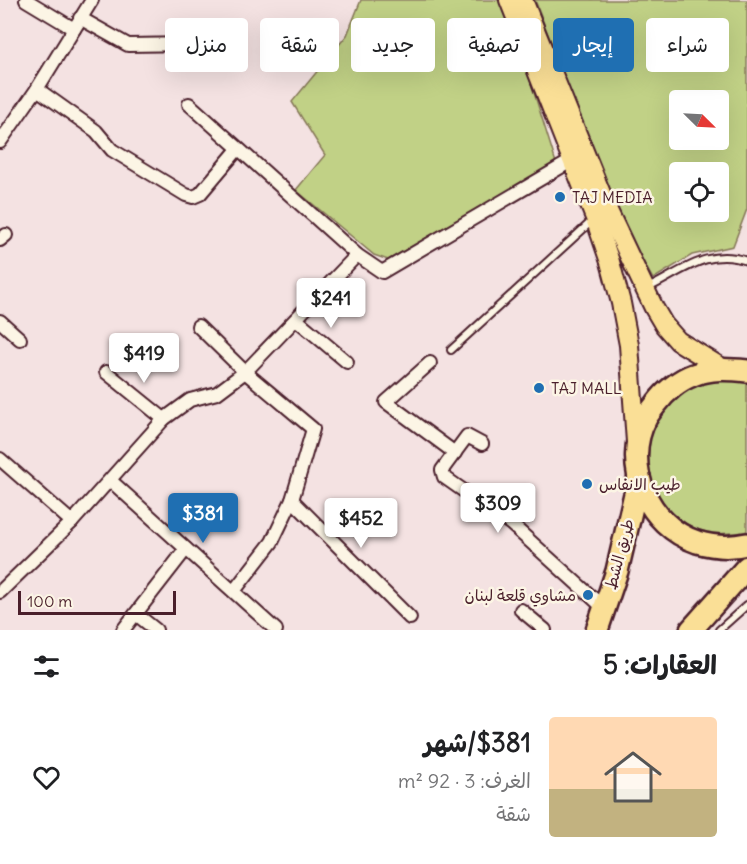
<!DOCTYPE html>
<html lang="ar">
<meta charset="utf-8">
<style>
body{margin:0;font-family:Delius,"Playpen Sans Arabic",sans-serif;background:#f6f6f6;color:#202124;direction:rtl;height:100vh;display:flex;flex-direction:column;font-size:22px;white-space:nowrap}
*{box-sizing:border-box;margin:0}
p{font-size:20px;color:#757577}
.icon{flex:none;width:33px;height:33px;fill:none;stroke:currentColor;stroke-width:2;stroke-linecap:round;stroke-linejoin:round}
.map{position:relative;height:630px;overflow:hidden;direction:ltr}
.sheet{display:flex;flex-direction:column;background:#fff;flex:1}
.sheet>*{flex:none}
.banner{position:absolute;left:18px;top:18px;width:711px;height:54px;direction:rtl;display:flex;gap:12px}
.needle{width:39px;rotate:114deg}
.fabs{position:absolute;left:669px;top:90px;display:grid;gap:12px}
.fabs a{display:grid;place-items:center;width:60px;height:60px;border-radius:6px;background:#fff;box-shadow:0 6px 24px #0002;font-size:30px}
.scale{position:absolute;left:18px;bottom:15px;width:158px;box-sizing:border-box;padding-left:6px;border:3px solid #4a1f2b;border-top:0;font-size:16px;line-height:21px;white-space:nowrap;color:#4a1f2b;-webkit-text-stroke:4px #fcf5e5;paint-order:stroke}
.price{position:absolute;translate:-50% -51px;padding:0 14px;border-radius:6px;background:#fff;color:#222;font-size:20px;line-height:39px;filter:drop-shadow(0 2px 3px #0008)}
.price::after{content:'';position:absolute;left:50%;top:36px;width:18px;height:14px;margin-left:-9px;background:inherit;clip-path:polygon(0 0,100% 0,50% 100%)}
.price.on{background:#1f6fb2;color:#fff}
ul{padding:0;list-style:none}
li{display:flex;align-items:center;gap:18px;height:150px;padding:0 30px}
li span{display:grid;place-items:center;flex:none;width:168px;height:120px;border-radius:6px;color:#555}
li>.icon{margin-inline-start:auto}
span .icon{width:72px;height:72px;fill:#fffc;stroke-width:1}
li b{font-size:26px}
h2{display:flex;justify-content:space-between;align-items:center;height:72px;padding:0 30px;font-size:26px}
.chip{padding:0 21px;border-radius:6px;background:#fff;box-shadow:0 6px 24px #0002;font-size:21px;line-height:54px}
.chip.on{background:#1f6fb2;color:#fff}
.map>svg:first-child{display:block}
.green{fill:#c1d186;stroke:#867858;stroke-width:1.5;fill-rule:evenodd}
.lines{fill:none;stroke-linecap:round;stroke-linejoin:round}
.lane-casing{stroke:#4a1f2b;stroke-width:10}
.street-casing{stroke:#4a1f2b;stroke-width:16}
.primary-casing{stroke:#4a1f2b;stroke-width:22}
.highway-casing{stroke:#4a1f2b;stroke-width:26}
.lane{stroke:#fcf5e5;stroke-width:6}
.street{stroke:#fcf5e5;stroke-width:12}
.primary{stroke:#fadf96;stroke-width:18}
.highway{stroke:#fadf96;stroke-width:21}
.poi-dot{fill:#1f6fb2;stroke:#fcf5e5;stroke-width:2}
.labels{text-anchor:middle;dominant-baseline:central;stroke-width:5;stroke-linejoin:round;paint-order:stroke}
.poi-label{font-size:16px;fill:#4a1f2b;stroke:#fcf5e5;text-anchor:start}
.street-label{font-size:16px;fill:#4a1f2b;stroke:#fcf5e5}
</style>
<div class="map">
<svg width="747" height="630" viewBox="0 0 747 630">
<rect width="100%" height="100%" fill="#f4e2e2"/>
<filter id="ink" filterUnits="userSpaceOnUse"><feTurbulence type="fractalNoise" baseFrequency=".0167" numOctaves="2"/><feDisplacementMap in="SourceGraphic" scale="12" xChannelSelector="R" yChannelSelector="G"/><feConvolveMatrix kernelMatrix="1 2 1 2 8 2 1 2 1" color-interpolation-filters="sRGB"/></filter>
<g filter="url(#ink)">
<!-- green -->
<g class="green">
<polygon points="361,0 500,0 525,64 556,163 388,260 374,255 296,190 325,155 292,102 347,35"/>
<path d="M535,0H747V209L733,246L692,255L653,279L615,211ZM680,100H718V140H680ZM680,172H718V212H680Z"/>
<path d="M717,378L747,381V531L744,532C727,534 710,535 694,528C635,500 633,418 691,386C698,382 709,381 717,378Z"/>
</g>
<g class="lines">
<defs>
<g id="lane">
<path d="M648,288C682,272 707,247 747,261"/>
<polyline points="451,350 592,221"/>
<polyline points="719,630 747,605"/>
</g>
<g id="street">
<polyline points="26,0 74,29"/>
<polyline points="80,18 128,45 191,44"/>
<polyline points="37,89 96,131 112,150 186,195 193,197 200,194 238,149"/>
<polyline points="189,104 357,255 382,272 571,161"/>
<polyline points="0,142 37,89 92,0"/>
<polyline points="0,240 6,235"/>
<polyline points="296,319 347,362"/>
<polyline points="0,321 20,339"/>
<polyline points="198,326 245,372 313,429 292,500 272,542 234,591"/>
<polyline points="430,363 386,402 455,453"/>
<polyline points="106,372 164,419"/>
<polyline points="482,444 467,436 442,470 444,477 511,524 604,608"/>
<polyline points="0,459 72,522"/>
<polyline points="111,481 276,630"/>
<polyline points="292,500 410,618"/>
<polyline points="0,592 72,522 164,419 190,400 217,393 245,372 357,255"/>
<polyline points="521,610 545,630"/>
<polyline points="136,614 156,630"/>
<polyline points="123,630 186,549"/>
</g>
<g id="primary">
<polyline points="509,0 595,218 610,262 621,303 629,345 636,442"/>
<polyline points="523,0 609,213 654,308 664,325 678,341 722,368"/>
</g>
<g id="highway">
<path d="M747,371C728,369 711,368 693,375C679,380 665,392 657,403C653,408 649,413 646,418C621,465 648,526 697,542C714,547 730,548 747,544"/>
<polyline points="597,630 617,571 639,477"/>
<polyline points="691,630 747,567"/>
</g>
</defs>
<!-- lane casing -->
<use href="#lane" class="lane-casing"/>
<!-- street casing -->
<use href="#street" class="street-casing"/>
<!-- primary casing -->
<use href="#primary" class="primary-casing"/>
<!-- highway casing -->
<use href="#highway" class="highway-casing"/>
<!-- lane -->
<use href="#lane" class="lane"/>
<!-- street -->
<use href="#street" class="street"/>
<!-- primary -->
<use href="#primary" class="primary"/>
<!-- highway -->
<use href="#highway" class="highway"/>
</g>
</g>
<!-- markers -->
<g class="poi-dot">
<circle cx="560" cy="197" r="6"/>
<circle cx="539" cy="388" r="6"/>
<circle cx="587" cy="484" r="6"/>
<circle cx="588" cy="595" r="6"/>
</g>
<g class="labels">
<!-- poi labels -->
<g class="poi-label">
<text x="572" y="197">TAJ MEDIA</text>
<text x="551" y="388">TAJ MALL</text>
<text x="599" y="484">طيب الانفاس</text>
<text x="576" y="595" text-anchor="end">مشاوي قلعة لبنان</text>
</g>
<!-- street labels -->
<g class="street-label">
<text transform="translate(619 554) rotate(-75)">طريق الشط</text>
</g>
</g>
</svg>
<div class="fabs">
<a><svg class="needle" viewBox="-14 -14 28 28"><path d="M0-13l5 13h-10z" fill="#e53935"/><path d="M0 13l5-13h-10z" fill="#757577"/></svg></a>
<a><svg class="icon" aria-label="locate" viewBox="0 0 24 24"><circle cx="12" cy="12" r="6"/><path d="M12 2v4M12 18v4M2 12h4M18 12h4"/></svg></a>
</div>
<div class="scale">100 m</div>
<b class="price" style="left:331px;top:329px">$241</b>
<b class="price" style="left:144px;top:384px">$419</b>
<b class="price" style="left:498px;top:534px">$309</b>
<b class="price on" style="left:203px;top:544px">$381</b>
<b class="price" style="left:361px;top:549px">$452</b>
<div class="banner">
<a class="chip">شراء</a>
<a class="chip on">إيجار</a>
<a class="chip">تصفية</a>
<a class="chip">جديد</a>
<a class="chip">شقة</a>
<a class="chip">منزل</a>
</div>
</div>
<section class="sheet">
<h2>العقارات: 5<svg class="icon" aria-label="filters" viewBox="0 0 24 24"><path d="M4 7h16M4 17h16"/><circle cx="9" cy="7" r="2"/><circle cx="15" cy="17" r="2"/></svg></h2>
<ul>
<li><span style="background:linear-gradient(#ffd9b3 60%,#c2b280 0)"><svg class="icon" aria-label="home" viewBox="0 0 24 24"><path d="M3 11l9-7 9 7M6 9v11h12V9"/></svg></span><div><b>$381/شهر</b><p>الغرف: 3 · 92 m²</p><p>شقة</p></div><svg class="icon" aria-label="heart" viewBox="0 0 24 24"><path d="M12 20l-8-8c-3-5 5-10 8-4 3-6 11-1 8 4z"/></svg></li>
</ul>
</section>
